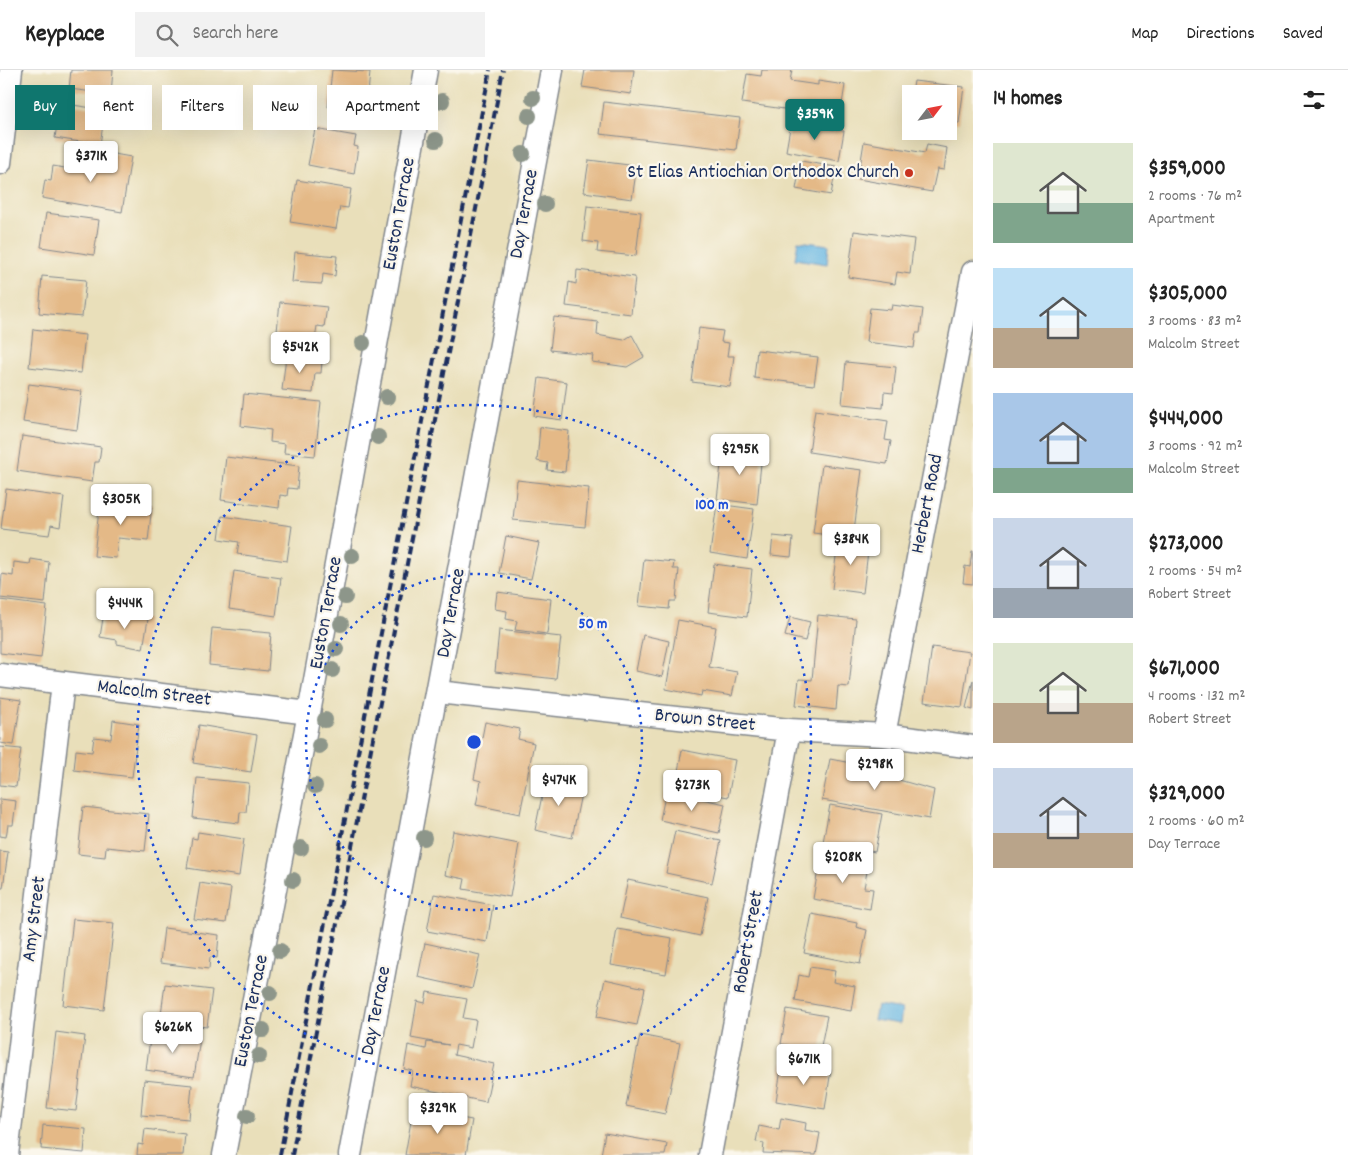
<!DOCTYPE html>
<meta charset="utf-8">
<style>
body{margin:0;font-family:Dekko,sans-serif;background:#f2f2f2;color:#222;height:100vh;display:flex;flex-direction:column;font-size:19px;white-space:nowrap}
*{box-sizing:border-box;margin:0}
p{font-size:16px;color:#767676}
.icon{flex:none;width:28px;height:28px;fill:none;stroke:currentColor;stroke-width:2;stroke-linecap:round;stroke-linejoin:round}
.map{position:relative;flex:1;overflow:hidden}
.details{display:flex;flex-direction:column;background:#fff;width:375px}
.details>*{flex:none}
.guide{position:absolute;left:15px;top:15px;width:475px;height:45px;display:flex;gap:10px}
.needle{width:32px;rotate:58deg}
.controls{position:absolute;left:902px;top:15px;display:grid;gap:10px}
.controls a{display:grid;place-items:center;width:55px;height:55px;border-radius:0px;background:#fff;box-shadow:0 5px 20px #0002;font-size:25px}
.price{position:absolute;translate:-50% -42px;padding:0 11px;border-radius:5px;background:#fff;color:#222;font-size:16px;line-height:32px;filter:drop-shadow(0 1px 2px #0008)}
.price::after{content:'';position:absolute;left:50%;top:30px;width:15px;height:11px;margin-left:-8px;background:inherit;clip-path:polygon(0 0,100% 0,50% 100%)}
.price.on{background:#0f766e;color:#fff}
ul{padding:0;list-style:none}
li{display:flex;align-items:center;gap:15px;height:125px;padding:0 20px}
li span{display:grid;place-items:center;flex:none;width:140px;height:100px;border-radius:0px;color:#555}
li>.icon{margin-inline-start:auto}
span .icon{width:60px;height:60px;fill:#fffc;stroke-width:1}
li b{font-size:21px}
h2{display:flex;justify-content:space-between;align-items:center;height:60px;padding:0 20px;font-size:21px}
.tag{padding:0 18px;border-radius:0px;background:#fff;box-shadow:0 5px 20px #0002;font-size:18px;line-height:45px}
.tag.on{background:#0f766e;color:#fff}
header{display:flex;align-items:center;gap:30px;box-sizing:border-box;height:70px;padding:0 25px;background:#fff;border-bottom:1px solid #e0e0e0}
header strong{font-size:24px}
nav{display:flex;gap:28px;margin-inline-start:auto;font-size:18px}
.search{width:350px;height:45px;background:#f2f2f2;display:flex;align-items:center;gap:12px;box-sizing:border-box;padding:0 18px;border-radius:0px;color:#767676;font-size:19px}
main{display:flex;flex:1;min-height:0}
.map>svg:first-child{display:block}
.water{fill:#68b7e3;stroke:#4273a0}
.building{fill:#e4b987}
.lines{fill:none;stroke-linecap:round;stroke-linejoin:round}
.minor-casing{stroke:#82878c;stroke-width:25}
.minor{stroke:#fff;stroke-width:22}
.rail{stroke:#1b2f5e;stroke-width:4;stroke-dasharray:8 4;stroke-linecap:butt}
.tree{fill:#8d968a}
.ring{fill:none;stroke:#1d4ed8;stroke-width:2.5;stroke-dasharray:2.5 5}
.poi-dot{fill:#c8321e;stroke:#fbf7ec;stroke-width:2}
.labels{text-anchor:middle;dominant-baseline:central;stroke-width:4.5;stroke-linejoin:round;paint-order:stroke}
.poi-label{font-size:20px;fill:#1b2f5e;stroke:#fbf7ec;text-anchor:end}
.street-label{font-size:20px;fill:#1b2f5e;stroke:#fbf7ec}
.centre{fill:#1d4ed8;stroke:#fbf7ec;stroke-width:2.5}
.ring-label{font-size:15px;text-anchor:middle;font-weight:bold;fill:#1d4ed8;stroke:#fbf7ec;stroke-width:4.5;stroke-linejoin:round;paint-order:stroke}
</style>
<header>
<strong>Keyplace</strong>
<div class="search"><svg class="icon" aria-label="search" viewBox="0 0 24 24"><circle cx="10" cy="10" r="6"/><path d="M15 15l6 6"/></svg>Search here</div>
<nav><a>Map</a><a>Directions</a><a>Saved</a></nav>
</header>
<main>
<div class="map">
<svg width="973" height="1085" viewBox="0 0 973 1085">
<rect width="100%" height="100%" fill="#fbf7ec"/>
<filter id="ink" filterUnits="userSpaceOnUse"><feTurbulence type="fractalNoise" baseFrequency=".02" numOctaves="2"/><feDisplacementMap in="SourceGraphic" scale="10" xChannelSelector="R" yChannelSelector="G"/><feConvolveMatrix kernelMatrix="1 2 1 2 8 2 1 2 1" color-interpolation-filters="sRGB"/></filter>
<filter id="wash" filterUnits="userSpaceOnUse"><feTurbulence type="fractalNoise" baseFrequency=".0096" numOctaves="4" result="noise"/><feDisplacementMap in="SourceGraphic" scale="20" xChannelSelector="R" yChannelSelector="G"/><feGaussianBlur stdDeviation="1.12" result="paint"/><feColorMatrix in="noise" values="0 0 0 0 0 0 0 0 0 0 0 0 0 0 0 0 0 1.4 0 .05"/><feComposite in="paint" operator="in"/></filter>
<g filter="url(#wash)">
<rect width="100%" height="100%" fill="#e9dfba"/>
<!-- water -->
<g class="water">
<polygon points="798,171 829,175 827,194 795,189"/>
<polygon points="877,935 902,939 900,954 874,950"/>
</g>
<g id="blocks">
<!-- building -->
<g class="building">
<polygon points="71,0 113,0 111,24 69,19"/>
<polygon points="332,0 370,2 368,24 360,23 357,41 328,37"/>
<polygon points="585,0 634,0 631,24 582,17"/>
<polygon points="762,0 792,0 790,11 818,15 818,11 845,15 840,47 742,33 747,4 761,6"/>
<polygon points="914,11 964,17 959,53 949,52 949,24 912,24"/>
<polygon points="604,32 740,48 736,80 600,64"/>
<polygon points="60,33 105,40 100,75 55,68"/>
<polygon points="791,52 844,61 839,91 786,81"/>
<polygon points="315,59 356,66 354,76 358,77 354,104 308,95"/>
<polygon points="864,72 925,83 927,74 947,78 944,100 937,99 932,122 858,109"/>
<polygon points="103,82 131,87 122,142 42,128 45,110 51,111 53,96 76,100 78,89 102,93"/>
<polygon points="589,90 637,96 632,129 584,122"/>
<polygon points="801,91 836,97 831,125 796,119"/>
<polygon points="297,110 351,119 348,138 340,137 336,159 290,152"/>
<polygon points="587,136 641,142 636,186 597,182 598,173 583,171"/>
<polygon points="46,143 99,150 94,185 41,177"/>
<polygon points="854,161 914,169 910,204 897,202 895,214 848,207"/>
<polygon points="295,182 337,186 335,206 323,204 322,214 292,212"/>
<polygon points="577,200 635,207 631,244 566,236 569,212 576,214"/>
<polygon points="42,206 86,210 82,247 39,243"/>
<polygon points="280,232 327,237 324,257 317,256 314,276 276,271"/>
<polygon points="892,235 923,239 920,263 916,263 914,278 866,272 870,238 891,240"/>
<polygon points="554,247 598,252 597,265 624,270 632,265 644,287 627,297 592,292 593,285 550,280"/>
<polygon points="699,258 723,261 721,272 729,273 727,286 734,286 730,317 692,312"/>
<polygon points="33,259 85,265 81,303 29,297"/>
<polygon points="757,280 818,287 814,315 754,308"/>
<polygon points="286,286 322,291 321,303 315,303 313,323 282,320"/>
<polygon points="846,292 896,297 893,323 884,322 883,338 842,334"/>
<polygon points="539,308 567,312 562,350 534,346"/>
<polygon points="29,314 82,321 77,360 23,352"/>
<polygon points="244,324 321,332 315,386 284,383 285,374 270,372 271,360 241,356"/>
<polygon points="815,340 888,351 885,370 891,371 887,394 809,382"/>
<polygon points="540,357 569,361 565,402 547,400 548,393 537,391"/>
<polygon points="22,366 101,377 99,392 95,392 92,412 17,401"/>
<polygon points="723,378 762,383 757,434 717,429"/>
<polygon points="226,387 299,396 297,419 288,418 287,426 280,425 279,438 221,430"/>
<polygon points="822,395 862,400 853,468 813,463"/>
<polygon points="517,410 589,418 585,457 513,450"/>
<polygon points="6,419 64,427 60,457 51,455 49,465 1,459"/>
<polygon points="100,430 152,435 148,471 118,468 116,488 94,486"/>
<polygon points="717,434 754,439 747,489 710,483"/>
<polygon points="222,446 292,456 287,491 237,484 239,472 219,469"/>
<polygon points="506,466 539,473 531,509 499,503"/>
<polygon points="773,466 793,468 791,487 771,485"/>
<polygon points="838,470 869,473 863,523 832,519"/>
<polygon points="972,481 973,481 973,514 963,513 965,496 970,497"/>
<polygon points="31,489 49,492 45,533 0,528 2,504 13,506 14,492 30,494"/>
<polygon points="644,489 674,492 673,499 679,499 676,531 670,531 669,539 639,536"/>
<polygon points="714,494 752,499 747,547 708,542"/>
<polygon points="234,501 281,508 276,546 229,539"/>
<polygon points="497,522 551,529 547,564 515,560 517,551 506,549 507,541 495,539"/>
<polygon points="0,530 47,536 41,588 0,583"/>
<polygon points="104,542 148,549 143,579 117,574 117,570 100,567"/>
<polygon points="818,545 856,549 849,617 838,616 836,640 796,635 799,609 812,610"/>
<polygon points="790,547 810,552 805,571 785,566"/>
<polygon points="678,550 716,557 709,597 737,602 732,626 702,621 701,626 666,619"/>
<polygon points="212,558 271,563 268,601 209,595"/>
<polygon points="499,560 561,567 556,609 495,602"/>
<polygon points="643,565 669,571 662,607 636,601"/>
<polygon points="932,577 970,582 962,637 924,632"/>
<polygon points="973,610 973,640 966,638"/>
<polygon points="0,627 21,630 14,675 0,673"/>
<polygon points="113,650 139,654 132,707 74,700 76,680 92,682 94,667 111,669"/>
<polygon points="485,652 520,659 518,669 534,673 520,744 476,735 481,711 474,709"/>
<polygon points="199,655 257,665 251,702 193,693"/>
<polygon points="0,677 21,679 16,717 0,715"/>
<polygon points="682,680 735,690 728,727 675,717"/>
<polygon points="830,689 872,697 871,702 934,720 929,749 822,730"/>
<polygon points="546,706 583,714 572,768 535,760"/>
<polygon points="197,708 249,713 246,742 240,742 239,753 193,748"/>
<polygon points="666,721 725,734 719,763 660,750"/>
<polygon points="0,729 16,731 13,755 8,755 6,767 0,766"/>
<polygon points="830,735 882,744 875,782 823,772"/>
<polygon points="83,737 149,744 145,781 106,777 105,787 78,784"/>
<polygon points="453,761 519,774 510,827 463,819 465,809 445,805"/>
<polygon points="675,761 721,771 712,813 666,803"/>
<polygon points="198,762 244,769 239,806 187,798 192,768 197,769"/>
<polygon points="0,781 8,782 3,818 0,818"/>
<polygon points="820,788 868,796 864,818 873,819 870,839 813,829"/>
<polygon points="628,810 708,827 700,866 620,848"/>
<polygon points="200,813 231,818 226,853 194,849"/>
<polygon points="434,824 493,835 487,872 427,861"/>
<polygon points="812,844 857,853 856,857 867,860 860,894 804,883"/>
<polygon points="73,849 114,853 104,940 63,935"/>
<polygon points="164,858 219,865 217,888 210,887 209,899 160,893"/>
<polygon points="617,859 672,868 666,904 611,895"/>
<polygon points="425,873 480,885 472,919 418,907"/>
<polygon points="810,897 835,901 833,912 855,916 851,941 795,931 799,905 808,907"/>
<polygon points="605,909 645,918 637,955 597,947"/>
<polygon points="165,914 212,920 207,957 160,952"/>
<polygon points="427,922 467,929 463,948 476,950 471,978 456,975 454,985 494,994 486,1032 410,1016 413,1001 404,999 408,975 426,979 427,972 449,975 411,968 417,931 425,933"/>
<polygon points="787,939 827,946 820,981 781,974"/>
<polygon points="151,961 200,969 194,1007 146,1000"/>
<polygon points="56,962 85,966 76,1041 47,1038"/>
<polygon points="640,965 680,973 665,1044 626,1036"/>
<polygon points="782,993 831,1000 825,1039 776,1031"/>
<polygon points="144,1010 192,1015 189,1049 141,1045"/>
<polygon points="413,1040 472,1050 466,1085 405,1085"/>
<polygon points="781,1048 806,1053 805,1060 820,1063 816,1085 763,1083 764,1073 756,1072 759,1056 779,1060"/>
<polygon points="43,1055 86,1059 84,1083 41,1079"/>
<polygon points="145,1059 185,1064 183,1085 137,1085 138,1074 143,1075"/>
<polygon points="605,1063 667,1074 665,1085 601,1085"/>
</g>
</g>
</g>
<g filter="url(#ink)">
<use href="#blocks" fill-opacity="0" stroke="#82878c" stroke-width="1"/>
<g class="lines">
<defs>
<g id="minor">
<polyline points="0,93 11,0"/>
<polyline points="0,605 309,643"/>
<polyline points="437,622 789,660 884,665 973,677"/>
<polyline points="884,665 973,202"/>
<polyline points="7,1085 63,613"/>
<polyline points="224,1085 309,643 426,0"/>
<polyline points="350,1085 552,0"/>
<polyline points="710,1085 789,660"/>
</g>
</defs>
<!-- minor casing -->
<use href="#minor" class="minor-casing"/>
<!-- minor -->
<use href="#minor" class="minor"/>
<!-- rail -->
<g class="rail">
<polyline points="280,1085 490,0"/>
<polyline points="292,1085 503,0"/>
</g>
</g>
<!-- trees -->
<g class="tree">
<circle cx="533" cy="28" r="8"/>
<circle cx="442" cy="31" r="8"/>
<circle cx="529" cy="46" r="8"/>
<circle cx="436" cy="70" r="8"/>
<circle cx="523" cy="84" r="8"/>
<circle cx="545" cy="134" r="8"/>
<circle cx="363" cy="273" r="8"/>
<circle cx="387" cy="327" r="8"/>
<circle cx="378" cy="367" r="8"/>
<circle cx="352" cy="486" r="8"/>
<circle cx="345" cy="527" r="8"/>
<circle cx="341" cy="554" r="8"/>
<circle cx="336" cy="579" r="8"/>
<circle cx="332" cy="600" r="8"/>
<circle cx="325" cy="650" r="8"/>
<circle cx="319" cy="676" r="8"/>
<circle cx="315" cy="716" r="8"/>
<circle cx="424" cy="768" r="8"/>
<circle cx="301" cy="778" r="8"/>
<circle cx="293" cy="810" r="8"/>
<circle cx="280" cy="881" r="8"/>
<circle cx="270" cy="923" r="8"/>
<circle cx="263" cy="960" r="8"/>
<circle cx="259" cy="986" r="8"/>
<circle cx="247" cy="1046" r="8"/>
</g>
</g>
<!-- distance rings -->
<g class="ring">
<circle cx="474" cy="672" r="168"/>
<circle cx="474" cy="672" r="337"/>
</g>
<!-- markers -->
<circle class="poi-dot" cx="909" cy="103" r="5"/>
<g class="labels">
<!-- poi labels -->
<g class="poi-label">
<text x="899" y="103">St Elias Antiochian Orthodox Church</text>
</g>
<!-- street labels -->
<g class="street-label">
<text transform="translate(400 144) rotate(-80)">Euston Terrace</text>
<text transform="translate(525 144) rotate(-80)">Day Terrace</text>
<text transform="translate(928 434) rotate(-79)">Herbert Road</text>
<text transform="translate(327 543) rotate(-80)">Euston Terrace</text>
<text transform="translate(452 543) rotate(-80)">Day Terrace</text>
<text transform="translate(154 624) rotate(7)">Malcolm Street</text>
<text transform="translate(705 651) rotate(6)">Brown Street</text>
<text transform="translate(35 849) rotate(-83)">Amy Street</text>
<text transform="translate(749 872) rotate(-80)">Robert Street</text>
<text transform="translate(252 941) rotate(-79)">Euston Terrace</text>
<text transform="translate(377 941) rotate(-79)">Day Terrace</text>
</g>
</g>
<circle cx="474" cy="672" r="8" class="centre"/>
<g class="ring-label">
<text x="712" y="439">100 m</text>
<text x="593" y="558">50 m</text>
</g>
</svg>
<div class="controls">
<a><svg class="needle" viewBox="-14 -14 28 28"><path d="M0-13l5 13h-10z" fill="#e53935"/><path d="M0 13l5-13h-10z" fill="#767676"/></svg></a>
</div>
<b class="price on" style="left:815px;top:71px">$359K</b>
<b class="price" style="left:91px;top:113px">$371K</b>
<b class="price" style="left:300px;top:304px">$542K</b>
<b class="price" style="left:740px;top:406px">$295K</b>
<b class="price" style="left:121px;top:456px">$305K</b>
<b class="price" style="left:851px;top:496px">$384K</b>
<b class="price" style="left:125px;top:560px">$444K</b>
<b class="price" style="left:875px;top:721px">$298K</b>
<b class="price" style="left:559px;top:737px">$474K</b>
<b class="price" style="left:692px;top:742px">$273K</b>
<b class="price" style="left:843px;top:814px">$208K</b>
<b class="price" style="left:173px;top:984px">$626K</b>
<b class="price" style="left:804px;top:1016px">$671K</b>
<b class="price" style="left:438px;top:1065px">$329K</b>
<div class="guide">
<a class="tag on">Buy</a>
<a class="tag">Rent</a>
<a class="tag">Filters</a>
<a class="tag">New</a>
<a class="tag">Apartment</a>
</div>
</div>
<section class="details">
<h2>14 homes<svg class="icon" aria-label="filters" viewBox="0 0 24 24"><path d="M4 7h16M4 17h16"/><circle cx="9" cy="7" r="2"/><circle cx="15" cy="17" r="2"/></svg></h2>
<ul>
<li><span style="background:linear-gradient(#dfe7d0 60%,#7fa58c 0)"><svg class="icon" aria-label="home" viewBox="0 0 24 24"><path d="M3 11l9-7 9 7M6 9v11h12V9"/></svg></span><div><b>$359,000</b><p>2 rooms · 76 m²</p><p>Apartment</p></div></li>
<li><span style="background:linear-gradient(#bfe0f5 60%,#b9a48a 0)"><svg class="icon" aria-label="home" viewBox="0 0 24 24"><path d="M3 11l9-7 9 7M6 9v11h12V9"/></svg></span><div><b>$305,000</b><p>3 rooms · 83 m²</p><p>Malcolm Street</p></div></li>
<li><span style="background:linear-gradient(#a9c7e8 75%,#7fa58c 0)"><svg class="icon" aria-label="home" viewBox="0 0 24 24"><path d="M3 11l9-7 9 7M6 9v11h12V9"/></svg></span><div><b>$444,000</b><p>3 rooms · 92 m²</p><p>Malcolm Street</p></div></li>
<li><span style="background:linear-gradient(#c9d6e8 70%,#9aa5b1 0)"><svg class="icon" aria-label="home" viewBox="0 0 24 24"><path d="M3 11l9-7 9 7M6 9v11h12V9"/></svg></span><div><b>$273,000</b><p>2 rooms · 54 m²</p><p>Robert Street</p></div></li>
<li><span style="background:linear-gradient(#dfe7d0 60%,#b9a48a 0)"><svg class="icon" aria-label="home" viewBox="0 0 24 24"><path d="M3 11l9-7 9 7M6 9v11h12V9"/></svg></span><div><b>$671,000</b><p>4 rooms · 132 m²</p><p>Robert Street</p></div></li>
<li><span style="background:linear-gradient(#c9d6e8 65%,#b9a48a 0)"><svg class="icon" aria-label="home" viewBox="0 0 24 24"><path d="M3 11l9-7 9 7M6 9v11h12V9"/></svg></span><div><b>$329,000</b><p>2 rooms · 60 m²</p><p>Day Terrace</p></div></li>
</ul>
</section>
</main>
